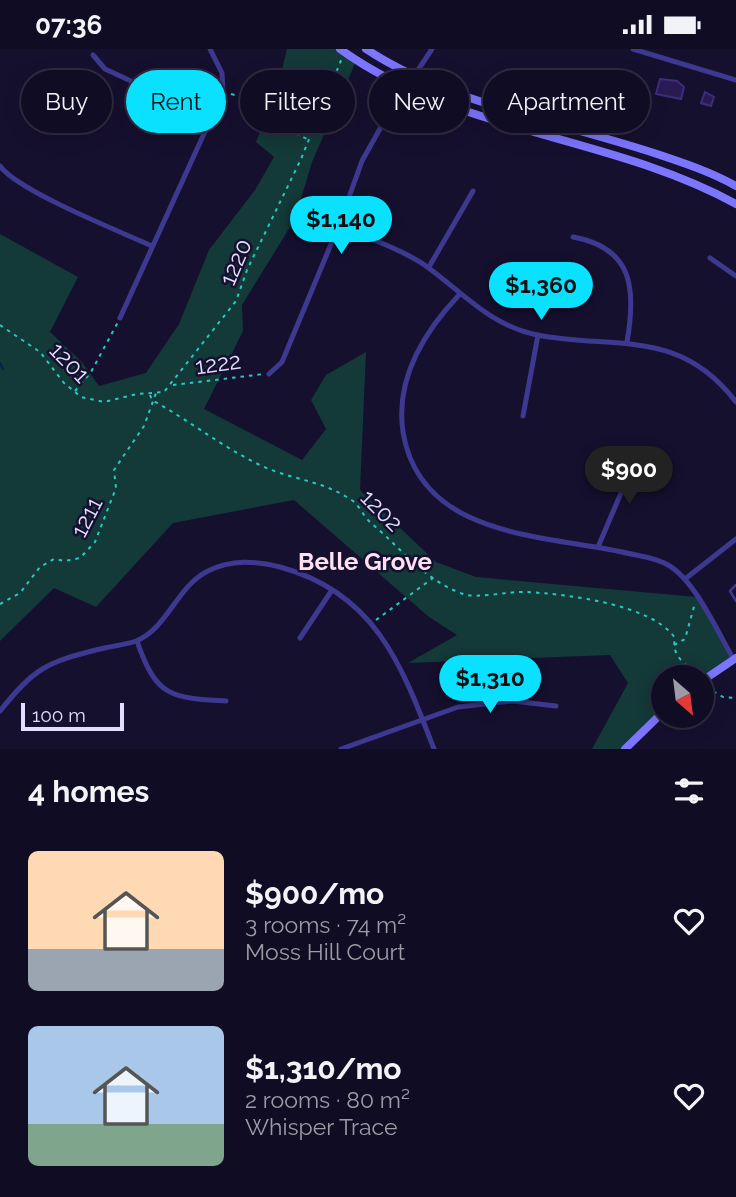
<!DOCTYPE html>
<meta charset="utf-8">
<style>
body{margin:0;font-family:Raleway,sans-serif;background:#19152b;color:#f1f3f6;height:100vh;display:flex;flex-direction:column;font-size:26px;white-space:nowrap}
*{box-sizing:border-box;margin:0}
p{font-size:23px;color:#9c9ba6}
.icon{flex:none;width:38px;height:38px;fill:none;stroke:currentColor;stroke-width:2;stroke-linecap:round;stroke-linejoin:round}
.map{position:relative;height:700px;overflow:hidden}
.drawer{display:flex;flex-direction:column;background:#100c23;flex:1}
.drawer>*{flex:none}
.top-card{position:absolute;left:21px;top:21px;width:695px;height:63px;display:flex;gap:14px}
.needle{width:46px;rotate:152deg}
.buttons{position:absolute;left:651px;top:616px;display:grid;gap:14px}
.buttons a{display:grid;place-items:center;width:63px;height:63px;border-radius:50%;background:#100c23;box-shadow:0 4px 18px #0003,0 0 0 2px #302c41;font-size:35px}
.scale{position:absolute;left:21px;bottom:18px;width:103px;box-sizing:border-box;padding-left:7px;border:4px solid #e3deff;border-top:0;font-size:19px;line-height:24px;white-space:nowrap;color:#e3deff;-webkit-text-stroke:5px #16102f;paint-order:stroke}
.price{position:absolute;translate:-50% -60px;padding:0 16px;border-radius:24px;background:#0ae0ff;color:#111;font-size:23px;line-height:46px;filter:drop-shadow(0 2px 4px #0008)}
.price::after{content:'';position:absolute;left:50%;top:42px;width:21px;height:16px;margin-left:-10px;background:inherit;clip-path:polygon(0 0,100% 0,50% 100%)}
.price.selected{background:#222;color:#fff}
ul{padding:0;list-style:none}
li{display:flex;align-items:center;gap:21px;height:175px;padding:0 28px}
li span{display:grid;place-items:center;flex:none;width:196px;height:140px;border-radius:10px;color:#555}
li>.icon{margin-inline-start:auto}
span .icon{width:84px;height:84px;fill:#fffc;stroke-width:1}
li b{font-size:30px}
h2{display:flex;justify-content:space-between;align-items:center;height:84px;padding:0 28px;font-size:30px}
.tag{padding:0 24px;border-radius:32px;background:#100c23;box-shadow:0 4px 18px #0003,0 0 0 2px #302c41;font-size:24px;line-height:63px}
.tag.selected{background:#0ae0ff;color:#111}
.status{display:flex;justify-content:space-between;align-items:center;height:49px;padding:0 35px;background:#100c23;direction:ltr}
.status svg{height:19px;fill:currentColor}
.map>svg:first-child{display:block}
.green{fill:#133939}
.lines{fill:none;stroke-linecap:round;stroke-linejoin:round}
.stream{stroke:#082050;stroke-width:2}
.building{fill:#271b51;stroke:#3e2c7e;stroke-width:2}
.path{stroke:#29c8c3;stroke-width:2;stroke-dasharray:3.5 5;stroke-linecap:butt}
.lane{stroke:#3e3990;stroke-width:2.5}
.street{stroke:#3e3990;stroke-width:5}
.secondary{stroke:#7c75ff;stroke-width:8}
.labels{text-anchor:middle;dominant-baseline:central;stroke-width:5;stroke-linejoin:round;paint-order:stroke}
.street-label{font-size:23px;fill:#e3deff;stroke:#16102f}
.neighbourhood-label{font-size:24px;font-weight:bold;fill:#ffe0f3;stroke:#16102f}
</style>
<div class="status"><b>07:36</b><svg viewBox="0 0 49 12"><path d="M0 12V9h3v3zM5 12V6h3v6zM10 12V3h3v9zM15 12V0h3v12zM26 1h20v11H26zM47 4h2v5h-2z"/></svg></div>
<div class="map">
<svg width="736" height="700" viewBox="0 0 736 700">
<rect width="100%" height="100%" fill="#16102f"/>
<!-- green -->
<polygon class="green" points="287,0 343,0 357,10 312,113 295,170 242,256 243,282 204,360 302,411 326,380 311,351 326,326 366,303 360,441 436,513 476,528 697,548 734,611 702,637 702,628 663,628 663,667 627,700 592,700 628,634 610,606 408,614 457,586 429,568 294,451 173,474 96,558 54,539 0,592 0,185 78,228 50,283 82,313 99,337 146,324 179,275 209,201 255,141 274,108 256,93 277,41"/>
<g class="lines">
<!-- stream -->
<polyline class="stream" points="0,314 3,320"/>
</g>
<!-- building -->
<g class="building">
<polygon points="660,30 677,32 684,38 681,50 656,45"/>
<polygon points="705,43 714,48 711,57 701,54"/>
</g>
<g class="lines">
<!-- path -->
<g class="path">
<path d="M231,45C268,54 277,76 309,91"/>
<polyline points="0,276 40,303 64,334 81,348 104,353 137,345 164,343 236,252 247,221 301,110 342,9"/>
<polyline points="173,336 264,325"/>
<polyline points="75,342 91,323 118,273"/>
<path d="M150,346L152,351C190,372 222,398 262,417C292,431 321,431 350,450C359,455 363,467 371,474C401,499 424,531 463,545C477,550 509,542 526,543C565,545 652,555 675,589C671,608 686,615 698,625"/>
<polyline points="0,555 20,544 40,518 54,510 65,512 80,509 95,493 116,439 114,421 144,377 156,344"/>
<polyline points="376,571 433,529"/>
<polyline points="674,596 685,590 695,554"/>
<polyline points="706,638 723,648 736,649"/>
</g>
<!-- lane -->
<polyline class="lane" points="736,536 730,542 736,552"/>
<!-- street -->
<g class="street">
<polyline points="633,0 736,31"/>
<polyline points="93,6 105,20 211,69"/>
<path d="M0,117C18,142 119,182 152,197"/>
<path d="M339,176C367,189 407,202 430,220C465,246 492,277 537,286C615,301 679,278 736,353"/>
<path d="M573,188C634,199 636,241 627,293"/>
<polyline points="710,209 736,227"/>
<polyline points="429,218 473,142"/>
<path d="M459,246C424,283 395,330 403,383C420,488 542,486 622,503C638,507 655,508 668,516C695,531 718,584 734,611"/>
<polyline points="120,269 223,43 222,24 210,0"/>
<polyline points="269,325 282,313 339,176 362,112 386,69 432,0"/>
<polyline points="523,367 538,286"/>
<polyline points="598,498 624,437 641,406"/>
<polyline points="685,530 736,490"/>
<polyline points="300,589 332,541"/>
<path d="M137,592C156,648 171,649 226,652"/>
<path d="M0,662C34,619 47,613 100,600C111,597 125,596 136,592C168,579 177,537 208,522C232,510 255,512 280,518C376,544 402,617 434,700"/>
<polyline points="341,700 458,658 513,652 556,657"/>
</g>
<!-- secondary -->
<g class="secondary">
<path d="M340,0C458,85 611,86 736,155"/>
<path d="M366,0C447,54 564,74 657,105C684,114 711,123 736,137"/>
<polyline points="702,632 736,609"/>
<polyline points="625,700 663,663"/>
</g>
</g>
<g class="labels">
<!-- street labels -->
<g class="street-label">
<text transform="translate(235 213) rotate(-67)">1220</text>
<text transform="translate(70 313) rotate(46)">1201</text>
<text transform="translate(218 314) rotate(-8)">1222</text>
<text transform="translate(382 461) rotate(45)">1202</text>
<text transform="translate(86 468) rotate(-63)">1211</text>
</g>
<!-- neighbourhood labels -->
<g class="neighbourhood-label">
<text x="365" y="512">Belle Grove</text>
</g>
</g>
</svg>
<div class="buttons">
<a><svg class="needle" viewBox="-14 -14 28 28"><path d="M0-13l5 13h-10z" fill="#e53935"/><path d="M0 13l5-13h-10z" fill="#9c9ba6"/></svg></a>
</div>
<div class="scale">100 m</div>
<b class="price" style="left:341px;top:207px">$1,140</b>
<b class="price" style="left:541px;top:273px">$1,360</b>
<b class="price selected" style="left:629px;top:457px">$900</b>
<b class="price" style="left:490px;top:666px">$1,310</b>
<div class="top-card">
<a class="tag">Buy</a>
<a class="tag selected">Rent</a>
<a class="tag">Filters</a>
<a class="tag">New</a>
<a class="tag">Apartment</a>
</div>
</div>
<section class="drawer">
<h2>4 homes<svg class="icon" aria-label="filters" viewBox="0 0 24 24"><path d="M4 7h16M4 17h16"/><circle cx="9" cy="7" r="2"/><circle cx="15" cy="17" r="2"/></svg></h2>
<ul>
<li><span style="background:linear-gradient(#ffd9b3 70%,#9aa5b1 0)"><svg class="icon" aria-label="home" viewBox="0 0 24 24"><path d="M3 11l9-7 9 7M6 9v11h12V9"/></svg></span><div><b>$900/mo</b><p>3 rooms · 74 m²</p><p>Moss Hill Court</p></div><svg class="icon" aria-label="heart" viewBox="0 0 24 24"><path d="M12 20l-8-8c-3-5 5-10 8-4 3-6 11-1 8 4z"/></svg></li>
<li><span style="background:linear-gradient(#a9c7e8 70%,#7fa58c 0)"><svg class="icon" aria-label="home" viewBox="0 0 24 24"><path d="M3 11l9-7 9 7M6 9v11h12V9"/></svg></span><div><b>$1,310/mo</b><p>2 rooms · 80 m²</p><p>Whisper Trace</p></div><svg class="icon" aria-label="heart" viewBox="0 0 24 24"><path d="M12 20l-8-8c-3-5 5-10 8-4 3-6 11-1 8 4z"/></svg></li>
</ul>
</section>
